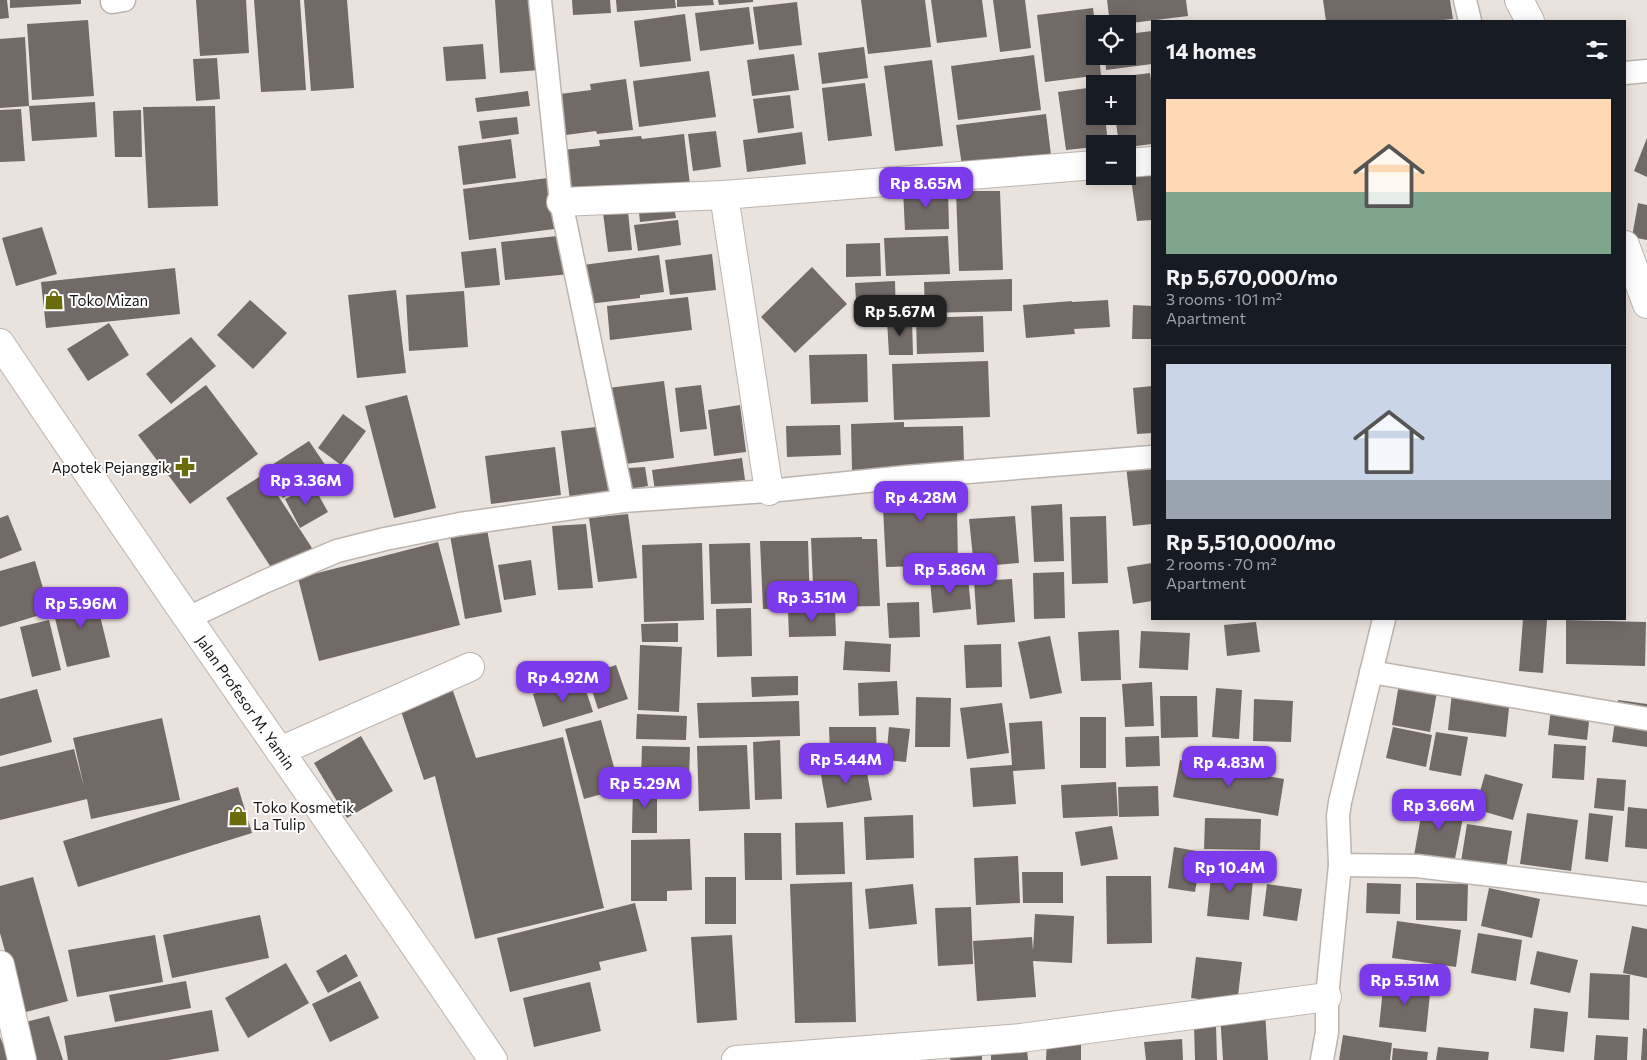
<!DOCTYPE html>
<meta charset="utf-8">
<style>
body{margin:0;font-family:Commissioner,sans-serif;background:#242831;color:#f1f3f6;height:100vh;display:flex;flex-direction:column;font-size:19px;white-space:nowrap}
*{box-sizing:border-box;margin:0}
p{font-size:16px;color:#9ea1a6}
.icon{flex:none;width:28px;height:28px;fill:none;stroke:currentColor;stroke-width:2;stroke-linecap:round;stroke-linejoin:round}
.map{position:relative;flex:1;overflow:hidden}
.side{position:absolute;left:1151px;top:20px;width:475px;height:600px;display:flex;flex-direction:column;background:#171b24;border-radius:0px;box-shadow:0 2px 12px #0003}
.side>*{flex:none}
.tools{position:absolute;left:1086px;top:15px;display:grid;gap:10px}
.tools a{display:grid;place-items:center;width:50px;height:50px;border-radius:0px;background:#171b24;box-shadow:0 2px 12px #0003;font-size:25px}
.price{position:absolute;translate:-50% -42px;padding:0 11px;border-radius:10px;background:#7c3aed;color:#fff;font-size:16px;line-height:32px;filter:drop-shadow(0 1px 2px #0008)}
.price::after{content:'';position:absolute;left:50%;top:30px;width:15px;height:11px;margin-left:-8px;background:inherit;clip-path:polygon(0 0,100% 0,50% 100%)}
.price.on{background:#222;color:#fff}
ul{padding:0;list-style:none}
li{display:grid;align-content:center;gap:10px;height:265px;padding:0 15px}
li+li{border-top:1px solid #363941}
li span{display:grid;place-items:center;height:155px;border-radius:0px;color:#555}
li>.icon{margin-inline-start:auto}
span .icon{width:90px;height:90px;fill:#fffc;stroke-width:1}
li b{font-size:21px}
h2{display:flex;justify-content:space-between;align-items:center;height:60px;padding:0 15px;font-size:21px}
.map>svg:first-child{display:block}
.building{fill:#726a67}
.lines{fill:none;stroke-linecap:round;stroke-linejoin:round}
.pedestrian-casing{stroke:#bcb4af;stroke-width:25}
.minor-casing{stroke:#bcb4af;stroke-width:30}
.tertiary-casing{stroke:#bcb4af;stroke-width:30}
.secondary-casing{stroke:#bcb4af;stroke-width:30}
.pedestrian{stroke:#fff;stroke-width:22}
.minor{stroke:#fff;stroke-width:28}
.tertiary{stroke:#fff;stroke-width:28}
.secondary{stroke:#fff;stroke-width:28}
.labels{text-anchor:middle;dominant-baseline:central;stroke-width:4;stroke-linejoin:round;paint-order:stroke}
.poi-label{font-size:15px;fill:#181614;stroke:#fff;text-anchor:start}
.street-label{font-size:15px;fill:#181614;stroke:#fff}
</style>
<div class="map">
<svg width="1647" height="1060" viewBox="0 0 1647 1060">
<rect width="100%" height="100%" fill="#eae2dd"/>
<!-- building -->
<g class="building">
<polygon points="0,0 7,0 9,18 0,19"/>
<polygon points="10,0 81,0 81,4 10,8"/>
<polygon points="196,0 246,0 249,53 200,56"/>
<polygon points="254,0 300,0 306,90 261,92"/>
<polygon points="304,0 347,0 354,88 311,91"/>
<polygon points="495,0 535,0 540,70 500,73"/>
<polygon points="572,0 610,0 611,13 573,15"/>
<polygon points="616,0 675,0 676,8 617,12"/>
<polygon points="677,0 713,0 714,5 677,7"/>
<polygon points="718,0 753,0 753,2 719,5"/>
<polygon points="861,0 925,0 931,47 868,54"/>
<polygon points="931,0 982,0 987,37 937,43"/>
<polygon points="993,0 1025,0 1031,48 1000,52"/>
<polygon points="1107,0 1186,0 1188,16 1123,24 1110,24"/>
<polygon points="1323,0 1450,0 1453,19 1433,21 1326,21"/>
<polygon points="797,2 802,45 759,50 753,7"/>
<polygon points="749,7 754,44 700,51 695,13"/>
<polygon points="1093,8 1095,25 1095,56 1099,56 1101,75 1045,82 1037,15"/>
<polygon points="685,14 691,61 640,67 634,21"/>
<polygon points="88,20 94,96 32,100 27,24"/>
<polygon points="1152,31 1152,64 1106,70 1105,56 1128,56 1128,34"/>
<polygon points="25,37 29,106 0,108 0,39"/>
<polygon points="483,44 486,79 446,81 443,47"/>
<polygon points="864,47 868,78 822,84 818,53"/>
<polygon points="794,54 799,90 752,96 747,60"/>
<polygon points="1034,55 1041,110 958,120 951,66"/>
<polygon points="217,58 220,99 196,101 193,59"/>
<polygon points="932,60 943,146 895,151 884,66"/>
<polygon points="709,71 716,117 639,127 633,81"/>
<polygon points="1150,73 1152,89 1152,144 1128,147 1128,144 1119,144 1115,116 1128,116 1128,84 1111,84 1110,78"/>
<polygon points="626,79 633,130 597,134 596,131 566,135 560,94 591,90 590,84"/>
<polygon points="865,83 872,136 828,141 822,88"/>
<polygon points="1095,87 1095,116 1105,116 1108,144 1095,144 1095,147 1066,150 1058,92"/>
<polygon points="528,91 530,106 477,112 475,98"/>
<polygon points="790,95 794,128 758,133 753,99"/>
<polygon points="95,102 97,137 32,141 29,106"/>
<polygon points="215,106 218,206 148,208 143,107"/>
<polygon points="21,109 25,161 0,162 0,110"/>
<polygon points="141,110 142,157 115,157 113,111"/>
<polygon points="1046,114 1051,155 962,166 956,125"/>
<polygon points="517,117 519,134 482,139 479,121"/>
<polygon points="716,131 721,167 693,171 688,134"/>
<polygon points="802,132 806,164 747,172 743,140"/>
<polygon points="684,134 690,185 568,192 563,150 600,146 599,140 641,136 642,139"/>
<polygon points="1647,138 1647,177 1634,171"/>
<polygon points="511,139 516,178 463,185 458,146"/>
<polygon points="1152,169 1152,220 1137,221 1130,172"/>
<polygon points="555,177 562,228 469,240 463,189"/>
<polygon points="948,189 949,229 905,230 903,190"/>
<polygon points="956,191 1000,191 1003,270 959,271"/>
<polygon points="673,200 676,218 640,222 638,204"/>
<polygon points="627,202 632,250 608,252 602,205"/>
<polygon points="1638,203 1647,205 1647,240 1632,237"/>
<polygon points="678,220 681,245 638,251 634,225"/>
<polygon points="42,227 57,274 16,286 2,238"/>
<polygon points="567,235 571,274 505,280 501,242"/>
<polygon points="948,236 950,274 886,276 884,238"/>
<polygon points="880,243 881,276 846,277 846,244"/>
<polygon points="496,248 500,285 465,288 461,252"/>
<polygon points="712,254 716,290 670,295 665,260"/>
<polygon points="659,255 664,292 640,295 640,298 588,304 583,265"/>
<polygon points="812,267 847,304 795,353 761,317"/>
<polygon points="175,268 180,314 46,328 41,282"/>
<polygon points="1012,279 1012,311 925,313 924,282"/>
<polygon points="895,281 896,317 857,318 855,283"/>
<polygon points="396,290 406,373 357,378 348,295"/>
<polygon points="464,291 468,347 409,351 406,295"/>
<polygon points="688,297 692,330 610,340 607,306"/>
<polygon points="250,300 287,333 253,369 217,335"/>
<polygon points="1108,300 1110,327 1074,329 1075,334 1026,338 1023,305 1072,301 1072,302"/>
<polygon points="1133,305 1152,306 1152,339 1132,339"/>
<polygon points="983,316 984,352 917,354 916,318"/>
<polygon points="887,320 912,320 913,355 889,355"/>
<polygon points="109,323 129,355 88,381 67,349"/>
<polygon points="191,337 216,366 171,404 146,374"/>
<polygon points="867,354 868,402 811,404 809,355"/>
<polygon points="988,361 990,417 894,420 892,364"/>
<polygon points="664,381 674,458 617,465 608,388"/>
<polygon points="206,385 258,454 190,504 138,435"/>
<polygon points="701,385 707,429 680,432 675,388"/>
<polygon points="1152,386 1152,433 1137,434 1133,388"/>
<polygon points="407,395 436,508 394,518 365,406"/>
<polygon points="740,405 746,452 714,456 708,410"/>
<polygon points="343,414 366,431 341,465 318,448"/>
<polygon points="904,422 904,427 963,426 964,463 906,465 906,469 852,470 851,424"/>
<polygon points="840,425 841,455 787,457 786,426"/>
<polygon points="605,426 614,494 570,500 561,431"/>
<polygon points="309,441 328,469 283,498 264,470"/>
<polygon points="555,447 561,495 491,504 485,456"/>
<polygon points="742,458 745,480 655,491 652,470"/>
<polygon points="1152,464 1152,524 1133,526 1126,466"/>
<polygon points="645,467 648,486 631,489 628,468"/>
<polygon points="264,474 312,548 274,572 226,498"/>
<polygon points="960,481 960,506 957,506 958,565 886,567 883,508 881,508 880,483"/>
<polygon points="313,485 328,512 300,528 285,499"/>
<polygon points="1062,504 1064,561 1034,562 1031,506"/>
<polygon points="628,514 637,578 598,582 589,518"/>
<polygon points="8,515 22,550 0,559 0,518"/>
<polygon points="1015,516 1019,563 974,567 969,519"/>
<polygon points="1106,516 1108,583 1072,584 1070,517"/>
<polygon points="486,524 502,612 465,619 449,530"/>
<polygon points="586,524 593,588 558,590 552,526"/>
<polygon points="862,537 862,539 877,539 880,606 814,607 811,538"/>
<polygon points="760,541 808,541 810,608 763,609"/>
<polygon points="438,542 460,625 319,661 298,578"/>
<polygon points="702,543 704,620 644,622 642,545"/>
<polygon points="750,543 752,603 711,604 709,544"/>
<polygon points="531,560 536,595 504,600 498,565"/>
<polygon points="35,561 50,612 0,627 0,571"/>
<polygon points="1152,563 1152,601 1133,604 1127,567"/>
<polygon points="1064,572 1065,618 1034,619 1033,573"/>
<polygon points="968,577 971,609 933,613 930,581"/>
<polygon points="1012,579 1015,622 977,625 974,581"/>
<polygon points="94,591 110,657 67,667 51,602"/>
<polygon points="919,602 920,637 889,638 887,603"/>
<polygon points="751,608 752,656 717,657 716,609"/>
<polygon points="835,608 836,636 789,637 788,610"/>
<polygon points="1523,619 1547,620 1543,673 1519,671"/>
<polygon points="49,620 61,670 32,677 20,627"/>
<polygon points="1566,620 1646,622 1645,666 1566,664"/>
<polygon points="1256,622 1260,652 1227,656 1224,625"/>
<polygon points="678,623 678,642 642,642 641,624"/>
<polygon points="1119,630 1121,680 1081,681 1078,632"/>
<polygon points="1141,631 1190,633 1188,670 1139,668"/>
<polygon points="1050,636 1062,693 1030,699 1018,642"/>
<polygon points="845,641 891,644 890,672 843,670"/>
<polygon points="1001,644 1002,687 966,688 964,645"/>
<polygon points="640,645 682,647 679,712 638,710"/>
<polygon points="616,665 628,699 598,709 587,675"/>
<polygon points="798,676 798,695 752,697 751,677"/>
<polygon points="582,678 593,712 543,727 533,694"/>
<polygon points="1400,678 1438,686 1430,732 1392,725"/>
<polygon points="897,681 899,715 859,716 858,683"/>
<polygon points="1152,682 1154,726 1125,727 1122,684"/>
<polygon points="451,685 476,758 563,737 604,908 475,939 435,776 424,780 398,702"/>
<polygon points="1216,688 1242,690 1239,739 1212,737"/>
<polygon points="37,689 52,742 0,756 0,699"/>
<polygon points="1452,692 1510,698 1506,737 1448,730"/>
<polygon points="1160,696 1197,696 1198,737 1161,738"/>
<polygon points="916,697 951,698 950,747 915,747"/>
<polygon points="1254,699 1293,701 1291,742 1253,741"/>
<polygon points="1552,699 1591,704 1587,740 1548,735"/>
<polygon points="1618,700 1647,704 1647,747 1612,742"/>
<polygon points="799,701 800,736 699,738 697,703"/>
<polygon points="1002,703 1009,753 967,759 960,708"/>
<polygon points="637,714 687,716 686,740 636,739"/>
<rect x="1080" y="717" width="26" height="51"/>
<polygon points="162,718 180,800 91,819 87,799 0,820 0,767 74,749 84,787 73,738"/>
<polygon points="601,720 620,789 584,799 565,729"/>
<polygon points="1042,721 1045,769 1013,771 1016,804 973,807 970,768 1012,765 1009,723"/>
<polygon points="829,727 876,727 877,758 830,759"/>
<polygon points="889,727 910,729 906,762 886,760"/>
<polygon points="1393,727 1432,735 1426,767 1386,758"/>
<polygon points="1436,732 1468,737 1461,776 1429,770"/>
<polygon points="361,736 393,791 347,818 314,763"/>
<polygon points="1159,736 1160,766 1126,767 1125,737"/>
<polygon points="780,740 782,799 755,800 753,742"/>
<polygon points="1554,744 1586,746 1584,780 1552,778"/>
<polygon points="747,745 750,809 699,811 697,746"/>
<polygon points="642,746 690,747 689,779 641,777"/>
<polygon points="1180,760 1284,779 1278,816 1173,797"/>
<polygon points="865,762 872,800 827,808 820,770"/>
<polygon points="1485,774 1523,784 1513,820 1475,809"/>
<polygon points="1597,778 1626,780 1624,811 1594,808"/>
<polygon points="1116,782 1118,816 1063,818 1061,785"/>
<polygon points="633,785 657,785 657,833 632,833"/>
<polygon points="1158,786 1159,816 1119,817 1118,787"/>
<polygon points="238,787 252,833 78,887 63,841"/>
<polygon points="1425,794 1466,802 1453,869 1413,861"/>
<polygon points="1628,807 1647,809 1647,849 1625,847"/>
<polygon points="1527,813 1578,820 1571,871 1520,864"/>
<polygon points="1589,813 1613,816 1608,862 1585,859"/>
<polygon points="913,815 914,858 866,860 864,817"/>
<polygon points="1205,818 1261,819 1260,850 1204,849"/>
<polygon points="843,822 845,874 796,875 795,823"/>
<polygon points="1467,824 1512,831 1505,875 1460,868"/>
<polygon points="1112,826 1118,859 1081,866 1075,832"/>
<polygon points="744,833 781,833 782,880 745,880"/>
<polygon points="690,839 692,890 667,891 667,901 631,901 631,840"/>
<polygon points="1174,847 1202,852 1195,892 1168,888"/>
<polygon points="1018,856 1020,903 976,905 974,858"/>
<polygon points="1212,866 1254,870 1249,920 1207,916"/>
<polygon points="1022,872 1063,872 1063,903 1023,903"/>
<polygon points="1106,876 1151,876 1152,943 1107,944"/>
<polygon points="33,877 68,1001 22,1013 0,933 0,886"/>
<rect x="705" y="877" width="31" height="47"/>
<polygon points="852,882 856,1022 795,1023 790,884"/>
<polygon points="1367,883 1401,884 1400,914 1366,913"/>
<polygon points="1416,883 1468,884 1467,921 1416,920"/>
<polygon points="913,884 917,924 869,929 865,889"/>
<polygon points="1267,884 1302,889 1297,921 1263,916"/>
<polygon points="1489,888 1540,899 1532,938 1481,926"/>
<polygon points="635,903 647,951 599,962 601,970 510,992 497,938"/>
<polygon points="971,907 973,964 938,966 935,908"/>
<polygon points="1035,914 1074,916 1072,963 1033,961 1036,997 977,1001 973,941 1032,937 1033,951"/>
<polygon points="260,915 269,958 172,978 163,935"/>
<polygon points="1397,921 1461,930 1456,967 1392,958"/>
<polygon points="1632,926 1647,929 1647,978 1623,973"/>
<polygon points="1478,933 1522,940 1516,981 1471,973"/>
<polygon points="155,935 163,982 77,997 68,950"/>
<polygon points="732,935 737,1020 697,1023 691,937"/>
<polygon points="1537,951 1578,960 1570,993 1530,984"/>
<polygon points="346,954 358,976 328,993 316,971"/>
<polygon points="1196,957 1242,962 1237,1004 1191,998"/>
<polygon points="286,963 309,1003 248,1038 225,998"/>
<polygon points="1590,973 1630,975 1629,1020 1588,1018"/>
<polygon points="1384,979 1431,984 1426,1032 1379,1027"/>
<polygon points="186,981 191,1008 115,1022 109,995"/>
<polygon points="360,981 379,1018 330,1042 312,1004"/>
<polygon points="590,982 601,1031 534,1047 523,998"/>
<polygon points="1534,1008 1568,1012 1564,1052 1530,1048"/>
<polygon points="212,1010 219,1051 168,1060 68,1060 64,1036"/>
<polygon points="1265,1011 1268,1060 1223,1060 1220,1013"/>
<polygon points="49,1016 63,1060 33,1060 22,1023"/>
<polygon points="1216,1025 1217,1060 1195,1060 1194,1026"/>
<polygon points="1643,1028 1647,1029 1647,1060 1641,1060"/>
<polygon points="1343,1035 1392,1043 1390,1060 1339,1060"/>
<polygon points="1596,1035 1628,1037 1627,1060 1594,1060"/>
<polygon points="0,1037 10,1060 0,1060"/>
<polygon points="1182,1039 1183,1060 1146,1060 1144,1042"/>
<polygon points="1047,1040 1081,1042 1081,1060 1046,1060"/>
<polygon points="1438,1047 1489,1052 1488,1060 1436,1060"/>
<polygon points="1393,1048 1428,1052 1427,1060 1392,1060"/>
<polygon points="1027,1049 1028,1060 991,1060 991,1050"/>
<polygon points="951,1053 982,1055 982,1060 950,1060"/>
</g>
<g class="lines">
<defs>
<g id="pedestrian">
<polyline points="112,0 112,2 124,0"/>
<polyline points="540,0 561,202 623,501"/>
<polyline points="1465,0 1470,21"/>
<polyline points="1625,73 1647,71"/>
<polyline points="188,618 266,581 337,551 385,539 460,524 623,501 769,491 906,477 1152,457"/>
<polyline points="1371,672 1647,719"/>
<polyline points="1340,865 1417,866 1647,894"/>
<polyline points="1322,1060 1327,1032 1327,997 1340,865 1338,816 1340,802 1384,619"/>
</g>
<g id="minor">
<polyline points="1128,163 1152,161"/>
<polyline points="724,195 769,491"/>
<polyline points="561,202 724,195 1095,165"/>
<polyline points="280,751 470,667"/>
<polyline points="0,965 22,1060"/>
<polyline points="736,1060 1021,1038 1327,997"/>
</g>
<g id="tertiary">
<polyline points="1519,0 1530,21"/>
<polyline points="1625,245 1647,304"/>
</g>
<path id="secondary" d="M0,343C161,584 330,820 493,1060"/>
</defs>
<!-- pedestrian casing -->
<use href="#pedestrian" class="pedestrian-casing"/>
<!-- minor casing -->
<use href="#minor" class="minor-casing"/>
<!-- tertiary casing -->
<use href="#tertiary" class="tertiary-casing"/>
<!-- secondary casing -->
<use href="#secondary" class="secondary-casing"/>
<!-- pedestrian -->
<use href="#pedestrian" class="pedestrian"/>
<!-- minor -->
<use href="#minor" class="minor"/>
<!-- tertiary -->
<use href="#tertiary" class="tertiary"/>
<!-- secondary -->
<use href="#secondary" class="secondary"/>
</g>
<!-- icons -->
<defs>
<symbol id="shop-bare" viewBox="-9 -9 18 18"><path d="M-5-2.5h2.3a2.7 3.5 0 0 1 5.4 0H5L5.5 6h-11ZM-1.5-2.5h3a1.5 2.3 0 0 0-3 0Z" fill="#6c6c0c" stroke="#fff" stroke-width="2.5" paint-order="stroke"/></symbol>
<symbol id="pharmacy-bare" viewBox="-9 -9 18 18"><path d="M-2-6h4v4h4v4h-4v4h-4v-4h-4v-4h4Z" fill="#6c6c0c" stroke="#fff" stroke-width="2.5" paint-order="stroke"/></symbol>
</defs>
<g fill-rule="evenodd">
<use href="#shop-bare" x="40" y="286" width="28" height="28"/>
<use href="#pharmacy-bare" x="171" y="453" width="28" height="28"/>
<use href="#shop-bare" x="224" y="802" width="28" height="28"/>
</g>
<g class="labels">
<!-- poi labels -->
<g class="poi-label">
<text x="69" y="300">Toko Mizan</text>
<text x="170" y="467" text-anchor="end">Apotek Pejanggik</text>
<text x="253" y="807">Toko Kosmetik<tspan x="253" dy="17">La Tulip</tspan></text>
</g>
<!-- street labels -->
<g class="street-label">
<text transform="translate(246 702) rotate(55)">Jalan Profesor M. Yamin</text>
</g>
</g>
</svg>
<div class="tools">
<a><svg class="icon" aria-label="locate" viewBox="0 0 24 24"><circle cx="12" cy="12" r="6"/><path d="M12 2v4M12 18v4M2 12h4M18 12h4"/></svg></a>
<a>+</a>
<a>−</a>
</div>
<b class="price" style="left:926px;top:209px">Rp 8.65M</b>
<b class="price on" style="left:900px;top:337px">Rp 5.67M</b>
<b class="price" style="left:306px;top:506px">Rp 3.36M</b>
<b class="price" style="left:921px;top:523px">Rp 4.28M</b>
<b class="price" style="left:950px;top:595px">Rp 5.86M</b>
<b class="price" style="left:812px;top:623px">Rp 3.51M</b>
<b class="price" style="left:81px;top:629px">Rp 5.96M</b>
<b class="price" style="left:563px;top:703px">Rp 4.92M</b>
<b class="price" style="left:846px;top:785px">Rp 5.44M</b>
<b class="price" style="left:1229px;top:788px">Rp 4.83M</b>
<b class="price" style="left:645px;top:809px">Rp 5.29M</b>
<b class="price" style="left:1439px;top:831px">Rp 3.66M</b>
<b class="price" style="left:1230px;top:893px">Rp 10.4M</b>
<b class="price" style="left:1405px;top:1006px">Rp 5.51M</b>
<section class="side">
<h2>14 homes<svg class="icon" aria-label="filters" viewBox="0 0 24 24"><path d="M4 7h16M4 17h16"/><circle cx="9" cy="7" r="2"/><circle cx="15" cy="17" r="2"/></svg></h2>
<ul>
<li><span style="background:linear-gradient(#ffd9b3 60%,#7fa58c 0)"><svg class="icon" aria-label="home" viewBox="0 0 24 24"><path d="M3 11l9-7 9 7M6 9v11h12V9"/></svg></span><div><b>Rp 5,670,000/mo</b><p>3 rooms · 101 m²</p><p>Apartment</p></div></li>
<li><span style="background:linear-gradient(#c9d6e8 75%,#9aa5b1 0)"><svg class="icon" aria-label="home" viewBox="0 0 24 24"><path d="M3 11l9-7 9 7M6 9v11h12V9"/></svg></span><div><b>Rp 5,510,000/mo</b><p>2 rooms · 70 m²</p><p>Apartment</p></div></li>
</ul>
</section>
</div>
